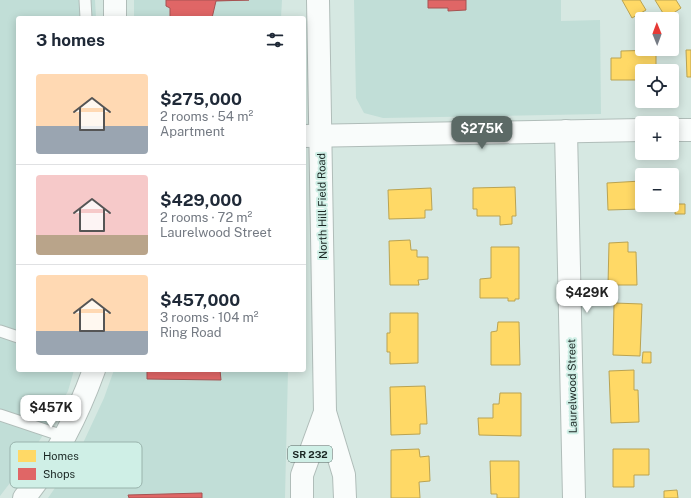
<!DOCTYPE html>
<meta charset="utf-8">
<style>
body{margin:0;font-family:"Public Sans",sans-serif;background:#f6f6f7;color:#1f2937;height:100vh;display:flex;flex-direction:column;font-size:15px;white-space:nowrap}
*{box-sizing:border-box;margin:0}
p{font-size:13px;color:#747a83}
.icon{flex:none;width:22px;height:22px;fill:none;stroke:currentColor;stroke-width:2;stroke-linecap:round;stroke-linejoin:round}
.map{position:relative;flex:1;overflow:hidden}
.sheet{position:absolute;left:16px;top:16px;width:290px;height:356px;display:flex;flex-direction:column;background:#fff;border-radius:4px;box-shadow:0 2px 10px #0003}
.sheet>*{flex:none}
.needle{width:26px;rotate:359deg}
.controls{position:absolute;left:635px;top:12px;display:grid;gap:8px}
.controls a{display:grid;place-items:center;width:44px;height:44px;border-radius:4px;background:#fff;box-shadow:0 2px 10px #0003;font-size:20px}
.price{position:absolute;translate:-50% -34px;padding:0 9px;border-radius:8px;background:#fff;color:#222;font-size:13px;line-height:26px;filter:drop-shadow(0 1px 2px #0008)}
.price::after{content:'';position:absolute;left:50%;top:24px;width:12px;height:9px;margin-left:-6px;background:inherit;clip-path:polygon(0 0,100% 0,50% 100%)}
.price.current{background:#5c6a66;color:#fff}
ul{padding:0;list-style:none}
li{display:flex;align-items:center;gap:12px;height:100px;padding:0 20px}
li+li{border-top:1px solid #e0e1e3}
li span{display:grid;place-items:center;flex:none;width:112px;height:80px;border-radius:4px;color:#555}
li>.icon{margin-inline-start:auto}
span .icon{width:48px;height:48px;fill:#fffc;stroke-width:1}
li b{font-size:17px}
h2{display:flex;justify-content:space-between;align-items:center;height:48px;padding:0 20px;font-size:17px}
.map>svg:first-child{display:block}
.built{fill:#c1ded7}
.homes{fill:#ffd966;stroke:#baa352}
.shops{fill:#e06666;stroke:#a55352}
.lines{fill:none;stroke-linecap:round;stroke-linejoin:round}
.service-casing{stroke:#b0bdb9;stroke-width:13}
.minor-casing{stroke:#b0bdb9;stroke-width:24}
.primary-casing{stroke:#b0bdb9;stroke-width:24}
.service{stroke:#f9fcfb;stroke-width:11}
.minor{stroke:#f9fcfb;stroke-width:22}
.primary{stroke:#f9fcfb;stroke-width:22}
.labels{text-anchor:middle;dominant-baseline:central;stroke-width:4;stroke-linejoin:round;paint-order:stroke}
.shield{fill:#cfefe6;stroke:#50625e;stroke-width:1}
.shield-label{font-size:10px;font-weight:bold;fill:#1a2623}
.street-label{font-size:11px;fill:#1a2623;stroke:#cfefe6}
.key{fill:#cfefe6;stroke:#99b3ac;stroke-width:1}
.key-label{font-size:11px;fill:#1a2623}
</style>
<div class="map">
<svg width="691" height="498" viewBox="0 0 691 498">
<rect width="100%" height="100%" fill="#d6e8e2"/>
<!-- built -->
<g class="built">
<polygon points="0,0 95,0 96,18 18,18 18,370 74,370 68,391 48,427 26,462 0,496"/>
<polygon points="134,0 282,0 281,18 134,18"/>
<polygon points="354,0 561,0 561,21 600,20 601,114 383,118 364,113 356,98"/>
<polygon points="114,370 288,370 285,498 48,498 77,456 104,398"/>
</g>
<!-- homes -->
<g class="homes">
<polygon points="622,0 640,0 646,10 632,18"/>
<polygon points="655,0 676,0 681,8 666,18"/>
<polygon points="656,50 656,71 642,71 642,80 611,80 611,58 621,58 621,51"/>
<polygon points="686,50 691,50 691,77 687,77"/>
<polygon points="641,181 642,209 608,210 607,183"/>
<polygon points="515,187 516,216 512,216 512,224 500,225 500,216 477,216 477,209 473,209 473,188"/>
<polygon points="431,188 432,210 425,210 425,218 389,219 388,190"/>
<polygon points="676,204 685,204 685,214 675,214"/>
<polygon points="410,240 411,250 417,250 417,257 428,257 428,279 418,280 419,285 390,285 389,241"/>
<polygon points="628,242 628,252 636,252 637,285 608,285 609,243"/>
<polygon points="491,247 519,247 519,299 515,299 515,301 508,301 508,298 480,298 480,279 491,278"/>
<polygon points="614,303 642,304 640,356 613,355"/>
<polygon points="390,313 418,313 418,363 390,364 390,352 387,352 387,333 390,333"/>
<polygon points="498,322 519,322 520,365 491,365 491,332 497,331"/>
<polygon points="643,352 651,352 651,363 642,363"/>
<polygon points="634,370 634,390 638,390 639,422 611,423 609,371"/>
<polygon points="425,386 427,424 420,424 420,434 391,435 390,387"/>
<polygon points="500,393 521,393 521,436 479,435 478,418 493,418 493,404 499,404"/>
<polygon points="419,449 420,457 429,456 430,481 419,482 420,498 391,498 391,450"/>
<polygon points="613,449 649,449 649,475 634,475 634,487 613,487"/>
<polygon points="490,461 519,461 519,498 497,498 497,494 491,494"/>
<polygon points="677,490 678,498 664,498 664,491"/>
</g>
<!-- shops -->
<g class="shops">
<polygon points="166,0 249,0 216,1 212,18 170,18 170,8 166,6"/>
<polygon points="428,0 466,0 466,10 448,11 448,8 428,8"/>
<polygon points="147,370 220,370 221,380 147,379"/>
<polygon points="202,493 202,498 129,498 128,495"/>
</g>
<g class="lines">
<defs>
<g id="service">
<polyline points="85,0 86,18"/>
<polyline points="0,331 18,337"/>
<polyline points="0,415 66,437"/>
</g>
<g id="minor">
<polyline points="115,0 115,18"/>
<polyline points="672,130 691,130"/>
<polyline points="566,131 574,498"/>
<polyline points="304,136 642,130"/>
<path d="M24,498C56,459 77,417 94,370"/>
</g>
<g id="primary">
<polyline points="318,0 325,412 344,475 345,498"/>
<polyline points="302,498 302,475 325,412"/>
</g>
</defs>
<!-- service casing -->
<use href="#service" class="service-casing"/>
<!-- minor casing -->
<use href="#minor" class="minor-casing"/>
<!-- primary casing -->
<use href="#primary" class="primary-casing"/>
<!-- service -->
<use href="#service" class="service"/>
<!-- minor -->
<use href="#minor" class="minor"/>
<!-- primary -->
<use href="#primary" class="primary"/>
</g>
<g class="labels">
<!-- shield labels -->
<rect class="shield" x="288" y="446" width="44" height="16" rx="3"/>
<g class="shield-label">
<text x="310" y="454">SR 232</text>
</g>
<!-- street labels -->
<g class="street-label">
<text transform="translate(322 206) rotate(-91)">North Hill Field Road</text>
<text transform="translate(572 386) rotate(-91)">Laurelwood Street</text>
</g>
</g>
<!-- legend -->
<rect x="10" y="442" width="132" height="46" rx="6" class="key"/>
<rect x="18" y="450" width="18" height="12" fill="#ffd966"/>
<rect x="18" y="468" width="18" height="12" fill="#e06666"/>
<g class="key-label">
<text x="43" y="460">Homes</text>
<text x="43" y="478">Shops</text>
</g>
</svg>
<div class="controls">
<a><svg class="needle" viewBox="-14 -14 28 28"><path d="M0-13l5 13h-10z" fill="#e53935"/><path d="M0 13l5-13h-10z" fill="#747a83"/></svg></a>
<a><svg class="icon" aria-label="locate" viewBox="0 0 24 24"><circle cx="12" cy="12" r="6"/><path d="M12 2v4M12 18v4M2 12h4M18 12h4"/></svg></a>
<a>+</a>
<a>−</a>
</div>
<b class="price current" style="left:482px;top:150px">$275K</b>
<b class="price" style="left:587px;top:314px">$429K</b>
<b class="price" style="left:51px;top:429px">$457K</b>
<section class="sheet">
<h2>3 homes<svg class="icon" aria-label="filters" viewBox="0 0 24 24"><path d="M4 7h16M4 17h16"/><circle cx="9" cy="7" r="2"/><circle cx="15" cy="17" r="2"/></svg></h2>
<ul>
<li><span style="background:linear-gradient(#ffd9b3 65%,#9aa5b1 0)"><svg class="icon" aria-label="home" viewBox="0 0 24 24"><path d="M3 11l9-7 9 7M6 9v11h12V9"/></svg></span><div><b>$275,000</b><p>2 rooms · 54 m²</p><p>Apartment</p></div></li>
<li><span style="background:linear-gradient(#f6c9c9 75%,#b9a48a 0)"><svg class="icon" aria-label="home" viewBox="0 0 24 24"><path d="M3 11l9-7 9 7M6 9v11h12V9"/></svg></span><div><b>$429,000</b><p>2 rooms · 72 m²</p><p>Laurelwood Street</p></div></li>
<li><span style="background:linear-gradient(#ffd9b3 70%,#9aa5b1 0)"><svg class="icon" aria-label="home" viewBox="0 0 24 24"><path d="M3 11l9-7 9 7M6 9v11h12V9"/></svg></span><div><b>$457,000</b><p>3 rooms · 104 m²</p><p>Ring Road</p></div></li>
</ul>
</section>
</div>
